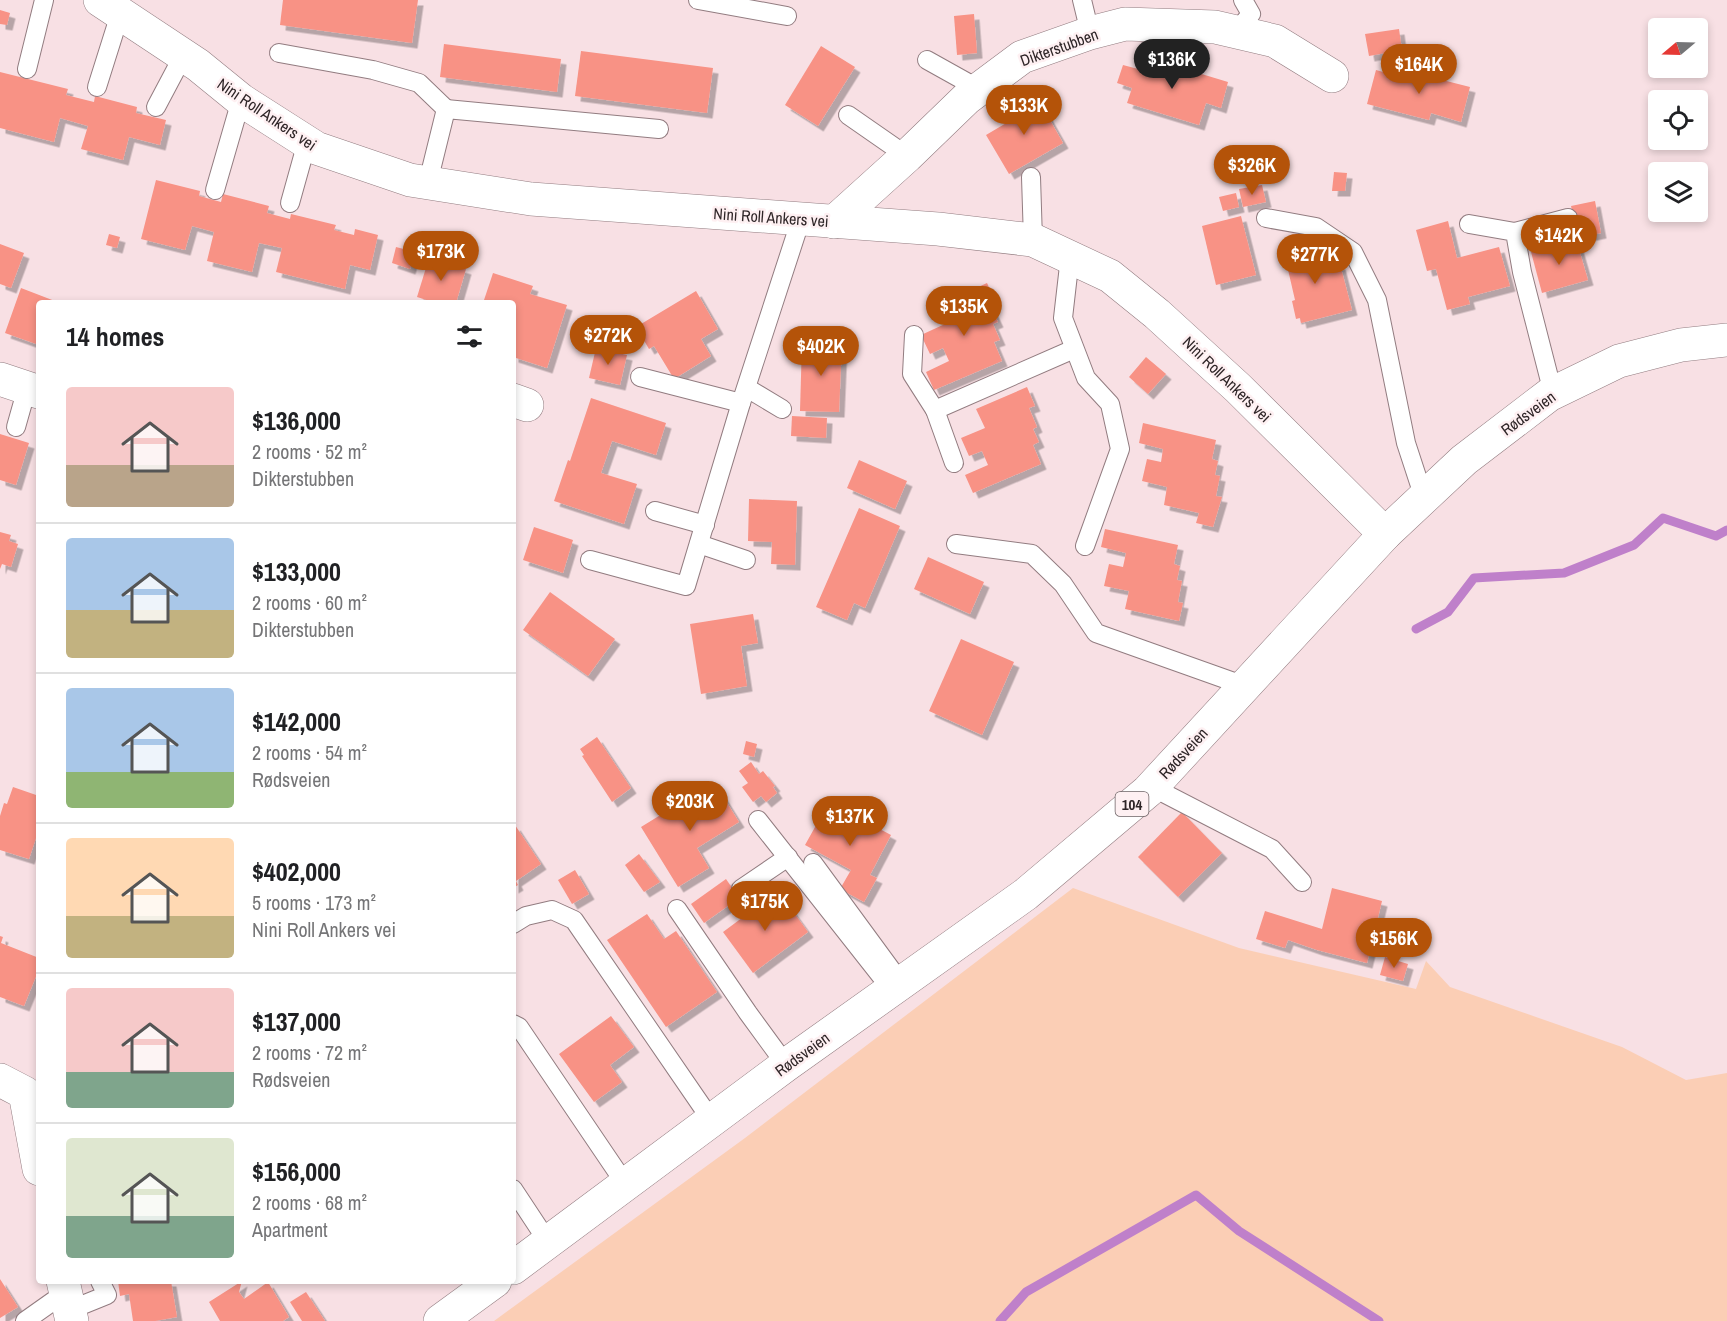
<!DOCTYPE html>
<meta charset="utf-8">
<style>
body{margin:0;font-family:"Archivo Narrow",sans-serif;background:#f2f2f2;color:#202124;height:100vh;display:flex;flex-direction:column;font-size:22px;white-space:nowrap}
*{box-sizing:border-box;margin:0}
p{font-size:20px;color:#757577}
.icon{flex:none;width:33px;height:33px;fill:none;stroke:currentColor;stroke-width:2;stroke-linecap:round;stroke-linejoin:round}
.map{position:relative;flex:1;overflow:hidden}
.details{position:absolute;left:36px;top:300px;width:480px;height:984px;display:flex;flex-direction:column;background:#fff;border-radius:6px;box-shadow:0 3px 9px #0003}
.details>*{flex:none}
.needle{width:39px;rotate:251deg}
.fabs{position:absolute;left:1648px;top:18px;display:grid;gap:12px}
.fabs a{display:grid;place-items:center;width:60px;height:60px;border-radius:6px;background:#fff;box-shadow:0 3px 9px #0003;font-size:30px}
.price{position:absolute;translate:-50% -51px;padding:0 14px;border-radius:21px;background:#b45309;color:#fff;font-size:20px;line-height:39px;filter:drop-shadow(0 2px 3px #0008)}
.price::after{content:'';position:absolute;left:50%;top:36px;width:18px;height:14px;margin-left:-9px;background:inherit;clip-path:polygon(0 0,100% 0,50% 100%)}
.price.current{background:#222;color:#fff}
ul{padding:0;list-style:none}
li{display:flex;align-items:center;gap:18px;height:150px;padding:0 30px}
li+li{border-top:2px solid #e0e0e0}
li span{display:grid;place-items:center;flex:none;width:168px;height:120px;border-radius:6px;color:#555}
li>.icon{margin-inline-start:auto}
span .icon{width:72px;height:72px;fill:#fffc;stroke-width:1}
li b{font-size:26px}
h2{display:flex;justify-content:space-between;align-items:center;height:72px;padding:0 30px;font-size:26px}
.map>svg:first-child{display:block}
.green{fill:#fbceb5}
.lines{fill:none;stroke-linecap:round;stroke-linejoin:round}
.stream{stroke:#bf80ca;stroke-width:9}
.building{fill:#f89285;filter:url(#shadow)}
.lane-casing{stroke:#927c80;stroke-width:20}
.street-casing{stroke:#927c80;stroke-width:34}
.primary-casing{stroke:#927c80;stroke-width:34}
.lane{stroke:#fff;stroke-width:18}
.street{stroke:#fff;stroke-width:33}
.primary{stroke:#fff;stroke-width:33}
.labels{text-anchor:middle;dominant-baseline:central;stroke-width:5;stroke-linejoin:round;paint-order:stroke}
.shield{fill:#fef0f2;stroke:#6c6264;stroke-width:1.5}
.shield-label{font-size:15px;font-weight:bold;fill:#2e2527}
.street-label{font-size:16px;fill:#2e2527;stroke:#fef0f2}
</style>
<div class="map">
<svg width="1727" height="1321" viewBox="0 0 1727 1321">
<defs>
<filter id="shadow"><feDropShadow dx="5.5" dy="5.5" stdDeviation="0" flood-color="#0004"/></filter>
</defs>
<rect width="100%" height="100%" fill="#f8e0e4"/>
<!-- green -->
<polygon class="green" points="1073,888 1239,948 1416,989 1426,961 1450,987 1622,1047 1686,1080 1727,1073 1727,1321 494,1321 745,1138"/>
<g class="lines">
<!-- stream -->
<g class="stream">
<polyline points="1416,629 1448,612 1474,578 1564,573 1634,545 1663,518 1716,536 1727,530"/>
<polyline points="1000,1321 1026,1292 1196,1195 1239,1231 1379,1321"/>
</g>
</g>
<!-- building -->
<g class="building">
<polygon points="283,0 418,0 412,43 280,25"/>
<polygon points="0,10 10,13 7,25 0,24"/>
<polygon points="974,14 977,53 957,55 954,16"/>
<polygon points="1399,29 1402,50 1369,56 1365,34"/>
<polygon points="444,44 561,59 557,92 440,77"/>
<polygon points="821,46 855,67 818,126 785,105"/>
<polygon points="581,51 713,68 707,113 575,96"/>
<polygon points="1142,56 1228,82 1221,108 1206,103 1199,125 1127,103 1132,88 1117,83 1123,65 1138,69"/>
<polygon points="1376,70 1401,77 1403,70 1470,87 1461,122 1431,113 1429,120 1367,104"/>
<polygon points="0,72 68,89 66,95 94,102 95,96 137,107 136,113 166,120 160,145 129,137 123,160 81,149 88,126 60,118 54,142 0,128"/>
<polygon points="1037,97 1063,143 1009,174 986,135 1008,122 1005,115"/>
<polygon points="1334,172 1347,173 1345,191 1332,191"/>
<polygon points="156,180 200,191 199,196 221,202 223,194 269,206 267,213 290,219 291,214 336,225 334,230 354,235 355,229 378,235 370,270 350,265 345,289 276,272 282,248 259,243 252,272 207,261 214,232 192,226 185,250 141,239"/>
<polygon points="1262,185 1266,202 1243,207 1239,189"/>
<polygon points="1236,193 1239,207 1223,211 1219,197"/>
<polygon points="1595,201 1601,233 1578,238 1571,206"/>
<polygon points="1241,216 1256,275 1216,285 1202,226"/>
<polygon points="1448,221 1457,258 1499,247 1510,286 1468,297 1470,304 1447,310 1436,269 1427,271 1416,230"/>
<polygon points="109,234 120,237 117,248 106,245"/>
<polygon points="1576,239 1588,280 1542,293 1531,252"/>
<polygon points="1311,241 1318,270 1340,264 1352,310 1301,323 1300,318 1296,319 1292,301 1295,300 1283,248"/>
<polygon points="0,244 24,253 11,288 0,284"/>
<polygon points="396,247 415,252 410,269 392,263"/>
<polygon points="429,258 466,269 456,303 436,303 417,297"/>
<polygon points="493,273 533,286 530,294 567,305 547,368 513,357 513,303 483,303"/>
<polygon points="987,283 996,302 990,305 998,322 993,324 1000,340 994,342 1002,361 934,390 926,372 949,361 943,348 930,354 921,335 945,324 937,306"/>
<polygon points="21,288 60,303 39,303 39,345 5,333"/>
<polygon points="696,291 718,329 701,339 711,356 674,379 654,346 649,349 636,327"/>
<polygon points="802,342 842,343 839,412 800,411"/>
<polygon points="596,348 627,355 620,385 589,378"/>
<polygon points="1146,357 1166,374 1148,394 1129,377"/>
<polygon points="1027,387 1035,406 1029,408 1037,427 1033,429 1039,442 1033,445 1041,464 973,493 965,475 988,465 982,451 969,456 961,438 985,428 976,409"/>
<polygon points="591,398 666,423 656,455 612,441 601,473 637,484 624,524 554,501 568,460 570,461"/>
<polygon points="792,416 827,418 826,438 791,436"/>
<polygon points="1143,423 1216,440 1212,459 1218,461 1215,475 1220,476 1216,496 1222,497 1213,527 1196,523 1199,513 1164,505 1167,487 1142,481 1147,459 1161,462 1163,449 1139,443"/>
<polygon points="0,434 29,443 16,485 0,480"/>
<polygon points="859,460 907,481 895,509 847,488"/>
<polygon points="749,499 797,501 795,565 771,564 772,542 748,541"/>
<polygon points="859,508 900,526 865,608 854,603 847,620 816,607"/>
<polygon points="534,527 573,540 563,573 523,560"/>
<polygon points="1105,529 1178,545 1174,564 1180,566 1177,580 1182,581 1178,602 1183,603 1179,621 1125,609 1129,591 1104,586 1109,564 1123,567 1126,553 1101,547"/>
<polygon points="0,532 11,535 9,541 18,544 11,567 2,564 0,569"/>
<polygon points="928,557 984,582 970,614 914,589"/>
<polygon points="550,592 615,639 588,676 523,630"/>
<polygon points="753,614 758,643 741,646 747,686 701,694 690,624"/>
<polygon points="961,639 1014,662 982,735 929,711"/>
<polygon points="597,737 631,788 612,802 582,756 584,755 580,749"/>
<polygon points="746,741 757,744 754,757 743,754"/>
<polygon points="751,762 759,774 763,771 775,786 773,787 777,793 766,802 761,796 753,802 742,787 748,783 739,771"/>
<polygon points="714,782 739,822 697,848 709,868 678,887 641,827"/>
<polygon points="13,787 39,796 39,829 29,859 0,850 0,816 4,803 7,804"/>
<polygon points="829,802 891,835 870,875 877,878 864,902 840,889 851,870 805,845"/>
<polygon points="1182,812 1222,853 1178,897 1138,857"/>
<polygon points="515,825 541,864 516,881 518,885 513,888 513,827"/>
<polygon points="639,854 660,882 644,892 625,865"/>
<polygon points="575,870 589,894 572,904 558,880"/>
<polygon points="726,879 739,898 704,923 691,904"/>
<polygon points="1332,888 1382,901 1367,963 1317,950 1288,940 1285,948 1256,939 1265,911 1322,929"/>
<polygon points="778,891 808,932 753,973 723,932"/>
<polygon points="647,914 664,939 676,931 717,992 666,1027 607,940"/>
<polygon points="0,936 3,937 1,943 39,958 39,969 24,1006 0,997"/>
<polygon points="1385,957 1408,964 1403,981 1380,975"/>
<polygon points="611,1016 634,1047 610,1065 622,1082 594,1102 559,1054"/>
<polygon points="0,1279 18,1307 0,1318"/>
<polygon points="118,1281 171,1281 177,1317 155,1321 133,1321 129,1294 120,1296"/>
<polygon points="242,1281 239,1292 244,1299 268,1282 289,1317 283,1321 220,1321 209,1302"/>
<polygon points="306,1292 325,1321 302,1321 290,1302"/>
</g>
<g class="lines">
<defs>
<g id="lane">
<polyline points="698,0 787,16"/>
<polyline points="1082,0 1090,33"/>
<polyline points="1236,32 1251,14 1243,0"/>
<polyline points="279,53 373,70 419,83 446,109"/>
<polyline points="927,60 979,89"/>
<polyline points="27,69 44,0"/>
<polyline points="97,87 120,14"/>
<polyline points="156,107 183,56"/>
<polyline points="848,115 907,156"/>
<polyline points="1031,177 1033,240"/>
<polyline points="428,182 446,109 659,129"/>
<polyline points="215,190 241,100"/>
<polyline points="290,203 307,142"/>
<polyline points="1266,218 1316,227 1353,252 1377,300 1406,443 1424,498"/>
<polyline points="1469,224 1515,232 1522,272 1553,393"/>
<polyline points="1515,232 1568,218"/>
<polyline points="1070,257 1063,318 1086,378 1110,404 1120,449 1085,546"/>
<polyline points="914,335 912,374 935,410 1074,349"/>
<polyline points="640,377 741,403"/>
<polyline points="747,388 782,409"/>
<polyline points="935,410 954,463"/>
<polyline points="16,427 27,388"/>
<polyline points="655,511 705,525"/>
<polyline points="699,544 746,560"/>
<polyline points="956,544 1032,554 1063,584 1096,633 1245,686"/>
<polyline points="590,560 686,586 741,403 801,219"/>
<polyline points="1152,787 1272,849 1302,882"/>
<polyline points="758,820 892,990"/>
<polyline points="813,863 901,983"/>
<polyline points="741,889 788,857"/>
<polyline points="677,909 748,1013 786,1065"/>
<polyline points="513,924 526,916 552,910 574,920 712,1121"/>
<polyline points="513,1024 519,1027 626,1185"/>
<polyline points="513,1189 548,1242"/>
<polyline points="70,1310 107,1295 100,1281"/>
<polyline points="25,1321 66,1292"/>
</g>
<g id="street">
<polyline points="100,0 198,65 241,100 316,148 410,180 531,199 938,229 1033,240 1110,276 1157,314 1238,388 1385,534"/>
<polyline points="834,222 907,156 967,98 1022,57 1090,33 1125,24 1215,27 1275,41 1332,76"/>
<polyline points="0,379 39,392"/>
<polyline points="513,400 527,405"/>
<polyline points="0,1080 25,1093 39,1169"/>
<polyline points="63,1281 72,1321"/>
</g>
<g id="primary">
<polyline points="513,1268 786,1065 1026,894 1148,791 1385,534 1464,460 1549,395 1619,361 1681,345 1727,340"/>
<polyline points="440,1321 495,1281"/>
</g>
</defs>
<!-- lane casing -->
<use href="#lane" class="lane-casing"/>
<!-- street casing -->
<use href="#street" class="street-casing"/>
<!-- primary casing -->
<use href="#primary" class="primary-casing"/>
<!-- lane -->
<use href="#lane" class="lane"/>
<!-- street -->
<use href="#street" class="street"/>
<!-- primary -->
<use href="#primary" class="primary"/>
</g>
<g class="labels">
<!-- shield labels -->
<rect class="shield" x="1115.5" y="792" width="33" height="24" rx="4.5"/>
<g class="shield-label">
<text x="1132" y="804">104</text>
</g>
<!-- street labels -->
<g class="street-label">
<text transform="translate(1059 47) rotate(-20)">Dikterstubben</text>
<text transform="translate(267 114) rotate(34)">Nini Roll Ankers vei</text>
<text transform="translate(771 217) rotate(4)">Nini Roll Ankers vei</text>
<text transform="translate(1227 379) rotate(44)">Nini Roll Ankers vei</text>
<text transform="translate(1528 413) rotate(-36)">Rødsveien</text>
<text transform="translate(1183 753) rotate(-47)">Rødsveien</text>
<text transform="translate(802 1054) rotate(-36)">Rødsveien</text>
</g>
</g>
</svg>
<div class="fabs">
<a><svg class="needle" viewBox="-14 -14 28 28"><path d="M0-13l5 13h-10z" fill="#e53935"/><path d="M0 13l5-13h-10z" fill="#757577"/></svg></a>
<a><svg class="icon" aria-label="locate" viewBox="0 0 24 24"><circle cx="12" cy="12" r="6"/><path d="M12 2v4M12 18v4M2 12h4M18 12h4"/></svg></a>
<a><svg class="icon" aria-label="layers" viewBox="0 0 24 24"><path d="M12 4l9 5-9 5-9-5zM3 14l9 5 9-5"/></svg></a>
</div>
<b class="price current" style="left:1172px;top:90px">$136K</b>
<b class="price" style="left:1419px;top:95px">$164K</b>
<b class="price" style="left:1024px;top:136px">$133K</b>
<b class="price" style="left:1252px;top:196px">$326K</b>
<b class="price" style="left:1559px;top:266px">$142K</b>
<b class="price" style="left:441px;top:282px">$173K</b>
<b class="price" style="left:1315px;top:285px">$277K</b>
<b class="price" style="left:964px;top:337px">$135K</b>
<b class="price" style="left:608px;top:366px">$272K</b>
<b class="price" style="left:821px;top:377px">$402K</b>
<b class="price" style="left:690px;top:832px">$203K</b>
<b class="price" style="left:850px;top:847px">$137K</b>
<b class="price" style="left:765px;top:932px">$175K</b>
<b class="price" style="left:1394px;top:969px">$156K</b>
<section class="details">
<h2>14 homes<svg class="icon" aria-label="filters" viewBox="0 0 24 24"><path d="M4 7h16M4 17h16"/><circle cx="9" cy="7" r="2"/><circle cx="15" cy="17" r="2"/></svg></h2>
<ul>
<li><span style="background:linear-gradient(#f6c9c9 65%,#b9a48a 0)"><svg class="icon" aria-label="home" viewBox="0 0 24 24"><path d="M3 11l9-7 9 7M6 9v11h12V9"/></svg></span><div><b>$136,000</b><p>2 rooms · 52 m²</p><p>Dikterstubben</p></div></li>
<li><span style="background:linear-gradient(#a9c7e8 60%,#c2b280 0)"><svg class="icon" aria-label="home" viewBox="0 0 24 24"><path d="M3 11l9-7 9 7M6 9v11h12V9"/></svg></span><div><b>$133,000</b><p>2 rooms · 60 m²</p><p>Dikterstubben</p></div></li>
<li><span style="background:linear-gradient(#a9c7e8 70%,#8fb573 0)"><svg class="icon" aria-label="home" viewBox="0 0 24 24"><path d="M3 11l9-7 9 7M6 9v11h12V9"/></svg></span><div><b>$142,000</b><p>2 rooms · 54 m²</p><p>Rødsveien</p></div></li>
<li><span style="background:linear-gradient(#ffd9b3 65%,#c2b280 0)"><svg class="icon" aria-label="home" viewBox="0 0 24 24"><path d="M3 11l9-7 9 7M6 9v11h12V9"/></svg></span><div><b>$402,000</b><p>5 rooms · 173 m²</p><p>Nini Roll Ankers vei</p></div></li>
<li><span style="background:linear-gradient(#f6c9c9 70%,#7fa58c 0)"><svg class="icon" aria-label="home" viewBox="0 0 24 24"><path d="M3 11l9-7 9 7M6 9v11h12V9"/></svg></span><div><b>$137,000</b><p>2 rooms · 72 m²</p><p>Rødsveien</p></div></li>
<li><span style="background:linear-gradient(#dfe7d0 65%,#7fa58c 0)"><svg class="icon" aria-label="home" viewBox="0 0 24 24"><path d="M3 11l9-7 9 7M6 9v11h12V9"/></svg></span><div><b>$156,000</b><p>2 rooms · 68 m²</p><p>Apartment</p></div></li>
</ul>
</section>
</div>
